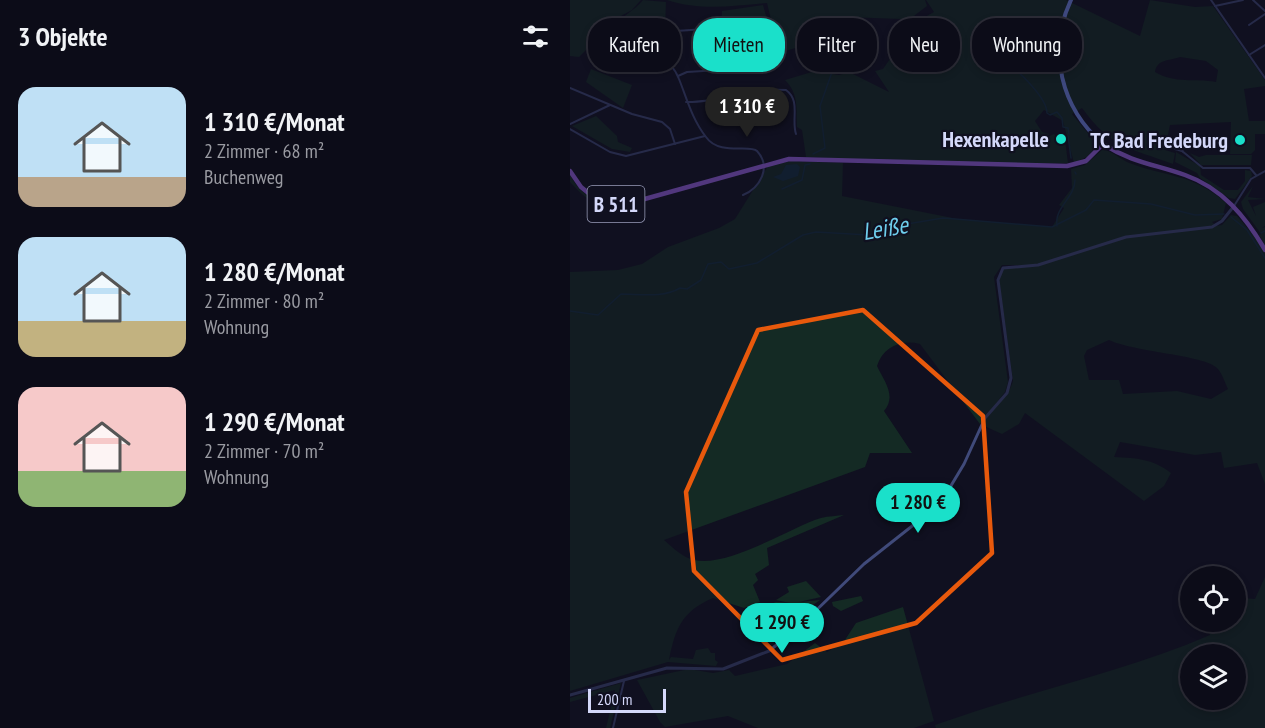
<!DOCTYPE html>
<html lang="de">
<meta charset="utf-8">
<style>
body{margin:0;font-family:"PT Sans Narrow",sans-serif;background:#1a1a25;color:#f1f3f6;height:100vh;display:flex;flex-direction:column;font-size:22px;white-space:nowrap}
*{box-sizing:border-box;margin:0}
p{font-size:20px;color:#9a9ba2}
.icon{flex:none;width:33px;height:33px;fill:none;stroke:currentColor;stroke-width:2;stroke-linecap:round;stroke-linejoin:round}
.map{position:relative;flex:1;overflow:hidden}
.details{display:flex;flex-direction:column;background:#0c0c18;width:570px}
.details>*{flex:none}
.top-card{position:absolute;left:18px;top:18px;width:570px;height:54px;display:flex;gap:12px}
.controls{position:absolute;left:610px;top:566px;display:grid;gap:12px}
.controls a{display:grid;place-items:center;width:66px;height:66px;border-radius:50%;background:#0c0c18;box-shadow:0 3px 9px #0003,0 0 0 2px #2c2c37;font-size:30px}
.scale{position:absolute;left:18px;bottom:15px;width:78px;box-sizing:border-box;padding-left:6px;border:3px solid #d4d8fa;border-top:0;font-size:16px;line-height:21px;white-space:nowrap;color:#d4d8fa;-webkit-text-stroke:4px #101020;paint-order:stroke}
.price{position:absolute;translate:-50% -51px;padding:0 14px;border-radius:21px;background:#1ae0ca;color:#111;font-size:20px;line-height:39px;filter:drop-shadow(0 2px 3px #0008)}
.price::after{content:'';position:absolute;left:50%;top:36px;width:18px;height:14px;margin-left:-9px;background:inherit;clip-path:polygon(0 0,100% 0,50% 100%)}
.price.on{background:#222;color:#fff}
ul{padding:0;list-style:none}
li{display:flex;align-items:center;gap:18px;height:150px;padding:0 18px}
li span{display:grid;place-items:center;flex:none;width:168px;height:120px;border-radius:18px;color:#555}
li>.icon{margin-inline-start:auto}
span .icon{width:72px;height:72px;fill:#fffc;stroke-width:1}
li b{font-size:26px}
h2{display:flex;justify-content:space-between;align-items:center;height:72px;padding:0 18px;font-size:26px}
.pill{padding:0 21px;border-radius:24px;background:#0c0c18;box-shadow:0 3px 9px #0003,0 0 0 2px #2c2c37;font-size:21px;line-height:54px}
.pill.on{background:#1ae0ca;color:#111}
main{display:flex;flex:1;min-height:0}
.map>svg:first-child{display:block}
.green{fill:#142a24;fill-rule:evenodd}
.water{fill:#132f41}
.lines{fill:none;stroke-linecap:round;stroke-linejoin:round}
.stream{stroke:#132f41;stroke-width:1.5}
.minor{stroke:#404a7a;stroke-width:2}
.tertiary{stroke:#404a7a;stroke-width:3}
.secondary{stroke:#768def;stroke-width:4}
.primary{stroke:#9f67ee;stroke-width:4.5}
.marked{fill:none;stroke:#e8590c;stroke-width:4.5;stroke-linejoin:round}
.poi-dot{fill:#1ae0ca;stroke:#101020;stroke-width:2}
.labels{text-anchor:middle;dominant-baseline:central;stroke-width:4.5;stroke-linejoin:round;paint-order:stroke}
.shield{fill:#101020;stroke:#999cb9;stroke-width:1.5}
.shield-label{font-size:21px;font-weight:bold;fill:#d4d8fa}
.poi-label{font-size:22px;font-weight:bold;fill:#d4d8fa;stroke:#101020;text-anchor:end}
.water-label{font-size:24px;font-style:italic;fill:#6eceee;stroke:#101020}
</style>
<main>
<section class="details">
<h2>3 Objekte<svg class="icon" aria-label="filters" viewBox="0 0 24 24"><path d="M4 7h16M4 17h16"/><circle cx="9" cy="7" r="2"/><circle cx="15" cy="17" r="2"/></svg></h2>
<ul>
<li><span style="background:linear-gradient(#bfe0f5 75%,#b9a48a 0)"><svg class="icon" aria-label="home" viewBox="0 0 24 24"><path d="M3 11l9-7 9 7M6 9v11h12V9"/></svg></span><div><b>1 310 €/Monat</b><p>2 Zimmer · 68 m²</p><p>Buchenweg</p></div></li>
<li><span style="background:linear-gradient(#bfe0f5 70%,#c2b280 0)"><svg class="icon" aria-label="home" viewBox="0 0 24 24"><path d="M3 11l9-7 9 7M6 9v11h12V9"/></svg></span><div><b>1 280 €/Monat</b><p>2 Zimmer · 80 m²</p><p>Wohnung</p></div></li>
<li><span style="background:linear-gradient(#f6c9c9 70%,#8fb573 0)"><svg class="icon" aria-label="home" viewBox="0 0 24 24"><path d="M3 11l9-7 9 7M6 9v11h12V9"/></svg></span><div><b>1 290 €/Monat</b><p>2 Zimmer · 70 m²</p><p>Wohnung</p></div></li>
</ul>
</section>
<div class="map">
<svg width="695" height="728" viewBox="0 0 695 728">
<rect width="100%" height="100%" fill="#101020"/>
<!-- green -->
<g class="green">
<polygon points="0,0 71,0 62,10 49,17 9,57 0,56"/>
<path d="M73,0L96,2L95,29L74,32L64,38L41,29C50,17 63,12 73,0Z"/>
<path d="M97,0H355L357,6L336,22L331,19L275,17L239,26L245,41L248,34L281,28L287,31L283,37H274L253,64L245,42L209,53L197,3C163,6 130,11 97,0Z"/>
<path d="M356,0H496L570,36L580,0L625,7L643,6L695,80V86L674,89L679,121H695V134H685V150L681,154H660L661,122L600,125L595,149H592L605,153L603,164C560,148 541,148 512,108L502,114L527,144L519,156L504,163L493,121L474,110L465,121L472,132L479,134L477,137L484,134L491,141L495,140L498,163H370L236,157L232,130L227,127C226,109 229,94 215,80L245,71L269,75L279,72L319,92L305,71L313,69L322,56L338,67L324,55L328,49L343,58L334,48L340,40L337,27L364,12ZM610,57L636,61L648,70L646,82C625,78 605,84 585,72C587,59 599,61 610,57Z"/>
<polygon points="193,5 202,37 156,47 151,25 152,11"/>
<polygon points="21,69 62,85 53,108 16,82"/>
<polygon points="26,116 47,136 48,142 62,148 60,152 42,149 2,126"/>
<path d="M532,150C541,150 549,158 557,162C596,178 621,172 656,203L652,219L642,222L646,226L652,225L661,215L667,216L686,238L695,253V484L687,463L654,468L651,452L625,455L550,442L544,457C567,458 583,459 601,473L594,486L574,501L455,413L449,424L432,434L412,425C422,408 437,400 443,381L429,279L433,269C445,265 458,269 471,265H432L424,277L438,382L435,392L410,424L350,344C331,339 313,347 307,366C314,381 327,396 314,411L342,453H300L295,467L94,540C100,545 108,553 116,557C148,575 220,527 251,518C259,516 267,516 274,515L197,548L199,565L185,574L188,580L183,585L190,602L174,608L143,598C112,611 105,629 99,660L101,657L123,659L126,650L138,648L141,653H145V660L148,662L146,666L98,662L0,691V272L48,270L72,264L98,247L149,228L165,219L198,166L221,161L273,163L272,196L393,220L482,227L494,208L489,205L502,188L501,169L515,165ZM539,340C564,352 634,355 647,368C652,373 655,383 658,389L641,399L607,391L553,394L549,380H519L514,356L517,350Z"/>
<polygon points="606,152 630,166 631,175 654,190 668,190 675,181 675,170 681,171 682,176 665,199 659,198 630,178 627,173 605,162"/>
<polygon points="620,153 629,157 636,155 682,155 681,165 631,165"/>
<path d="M0,174C10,198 34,206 59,206L60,212C30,207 21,205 0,182Z"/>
<polygon points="683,186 678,197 695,199 678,200 686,216 683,207 695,202 695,226 692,228 695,227 695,246 689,235 691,234 673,209 671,202"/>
<path d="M695,577V728H366L365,725C456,692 552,673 640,635L639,631L645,621H666V603L673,598L685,599ZM621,654H666V699H621Z"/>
<polygon points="236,581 251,597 229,602 250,600 243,605 209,611 195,622 177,613 206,602 220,603 206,600 219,592 217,587"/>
<polygon points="291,596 293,601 271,611 263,606 262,602"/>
<polygon points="333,607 364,721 344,728 188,728 158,716 95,727 90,722 67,680 119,669 143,673 159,670 165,676 217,664 245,643 257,652 273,643 286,623"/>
<polygon points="51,683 40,728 36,728 45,690 0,702 0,698"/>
</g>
<!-- water -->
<polygon class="water" points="227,164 230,167 228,176 213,181 203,177 211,174 216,165"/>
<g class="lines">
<!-- stream -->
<g class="stream">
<polyline points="258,45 262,55"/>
<path d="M438,65C448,70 477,98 477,113L480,115L487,112L492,118L493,127L498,128L499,134"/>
<polyline points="498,136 501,158"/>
<polyline points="243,154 255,148 250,106 262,72"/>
<polyline points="505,172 506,174"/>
<polyline points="212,189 232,180 235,165 240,164"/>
<polyline points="661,217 677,230 695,258"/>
<path d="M487,226C484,207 505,198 505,180"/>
<polyline points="691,233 695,231"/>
<path d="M0,311L28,315L51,294C70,294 94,298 110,288L117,289L131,280L138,264L151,262L159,269L187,263L233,235L246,232L299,235L319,227L373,218L482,227L516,210L524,200L581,204L625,215L654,214"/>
</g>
<!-- minor -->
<g class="minor">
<polyline points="641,0 695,78"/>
<polyline points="683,0 695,11"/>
<polyline points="645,6 673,0"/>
<polyline points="679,25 695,14"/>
<path d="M38,30C62,40 99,52 109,79C117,99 122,119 136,137C149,156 180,144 187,151C202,167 190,188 173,195"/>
<polyline points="66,41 76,33 136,29"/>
<polyline points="679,55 695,45"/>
<polyline points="108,76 117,72 149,70"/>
<polyline points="0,88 62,114 92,122 100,129 105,144"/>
<path d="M116,102C150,103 183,87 216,90C231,101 221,119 226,134"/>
<polyline points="0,124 40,105"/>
<polyline points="0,129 40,152 56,156 135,136"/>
<polyline points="613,152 609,141 603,142 605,149 612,151 633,168 680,168 686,175"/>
<polyline points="664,206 681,179 695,171"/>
<polyline points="43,728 54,681"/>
</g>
<!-- tertiary -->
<polyline class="tertiary" points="0,695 97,668 153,669 199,651 230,626 294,564 370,504 394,464 415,418 437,393 441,378 428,280 433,268 468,265 556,237 642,227 652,221 664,206"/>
<!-- secondary -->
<path class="secondary" d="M501,0C477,51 491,108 533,144"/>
<!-- primary -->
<path class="primary" d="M0,171L11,187L22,196L53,205L219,159L497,166L516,161L533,144C563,163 584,164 615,175C652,188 676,217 695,250"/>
</g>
<!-- marked area -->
<path d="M0 0H695V728H0ZM293,310L413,416L422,553L346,623L212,660L124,571L116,492L188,330Z" fill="#101020" fill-opacity=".55" fill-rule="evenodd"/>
<path class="marked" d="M293,310L413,416L422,553L346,623L212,660L124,571L116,492L188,330Z"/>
<!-- markers -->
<g class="poi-dot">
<circle cx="491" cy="139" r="6"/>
<circle cx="670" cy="140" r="6"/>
</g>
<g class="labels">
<!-- shield labels -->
<rect class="shield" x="17.5" y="186" width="57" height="36" rx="4.5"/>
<g class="shield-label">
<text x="46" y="204">B 511</text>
</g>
<!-- poi labels -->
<g class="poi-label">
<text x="479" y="139">Hexenkapelle</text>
<text x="658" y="140">TC Bad Fredeburg</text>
</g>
<!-- water labels -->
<g class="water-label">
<text transform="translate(315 228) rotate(-10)">Leiße</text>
</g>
</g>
</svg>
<div class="controls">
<a><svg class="icon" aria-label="locate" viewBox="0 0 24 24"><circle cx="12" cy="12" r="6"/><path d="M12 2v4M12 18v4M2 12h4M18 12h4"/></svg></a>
<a><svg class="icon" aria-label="layers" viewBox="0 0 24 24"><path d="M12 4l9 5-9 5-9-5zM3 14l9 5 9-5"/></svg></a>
</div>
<div class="scale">200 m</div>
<b class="price on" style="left:177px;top:138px">1 310 €</b>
<b class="price" style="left:348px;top:534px">1 280 €</b>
<b class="price" style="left:212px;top:654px">1 290 €</b>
<div class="top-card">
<a class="pill">Kaufen</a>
<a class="pill on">Mieten</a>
<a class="pill">Filter</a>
<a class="pill">Neu</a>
<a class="pill">Wohnung</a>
</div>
</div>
</main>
